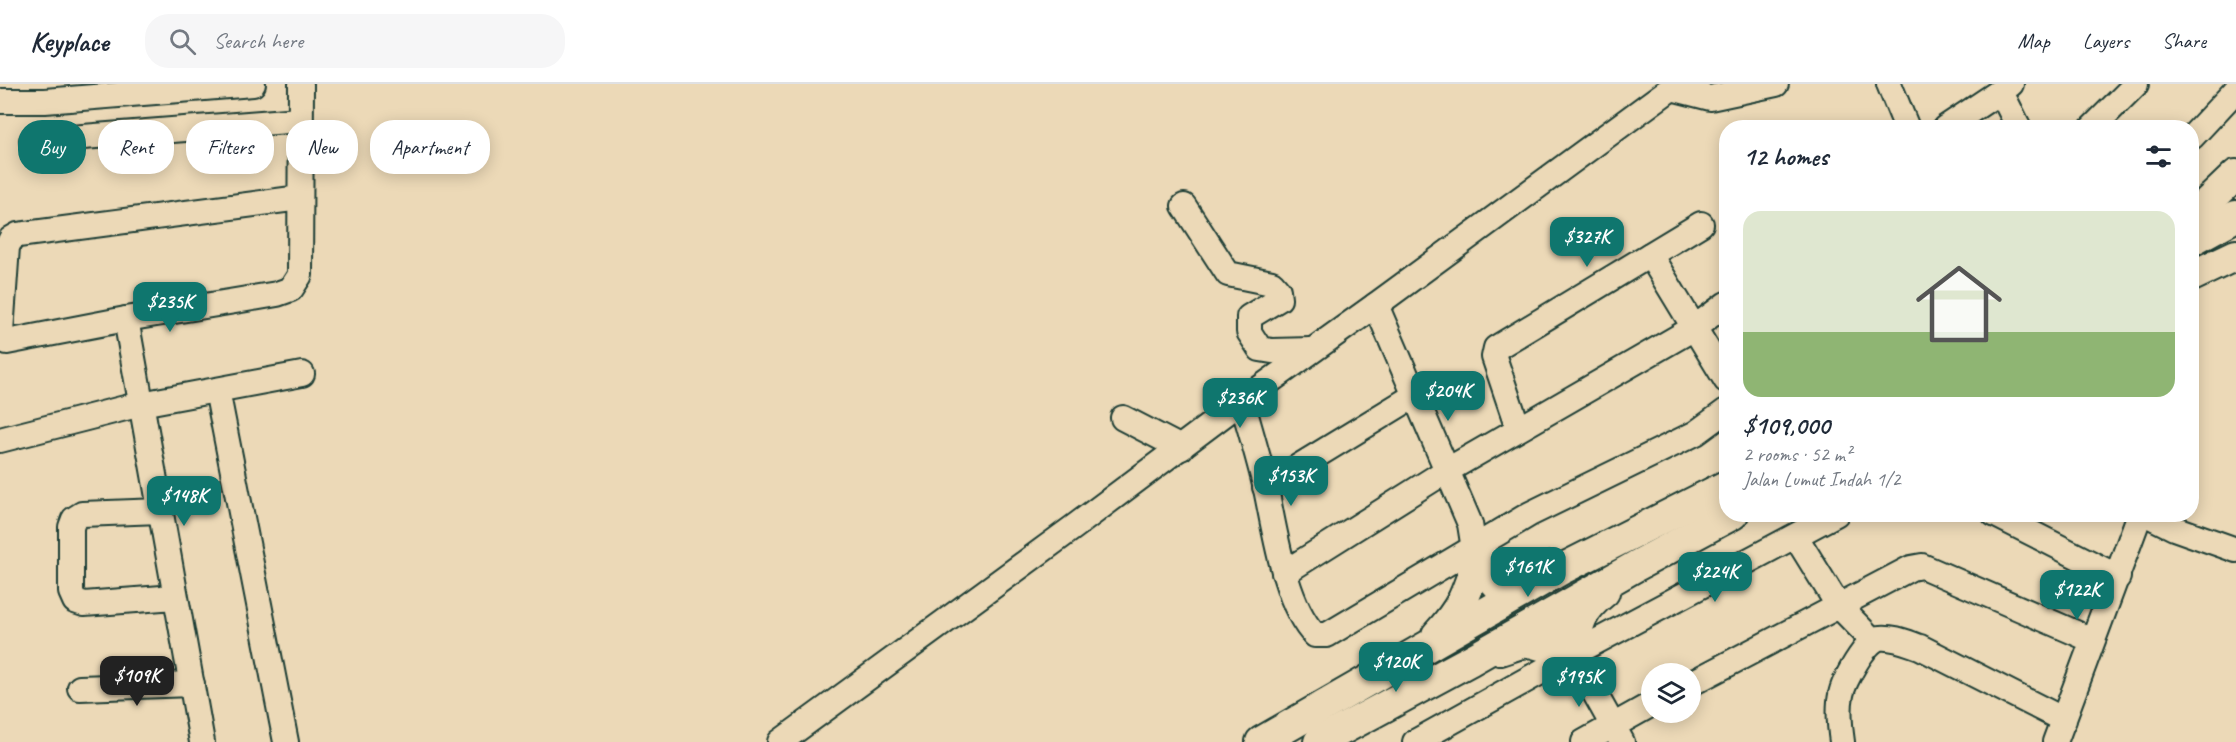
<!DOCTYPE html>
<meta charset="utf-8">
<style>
body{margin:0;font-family:Caveat,sans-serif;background:#f6f6f7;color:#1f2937;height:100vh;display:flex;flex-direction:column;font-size:22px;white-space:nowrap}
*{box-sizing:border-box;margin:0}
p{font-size:20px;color:#747a83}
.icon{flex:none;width:33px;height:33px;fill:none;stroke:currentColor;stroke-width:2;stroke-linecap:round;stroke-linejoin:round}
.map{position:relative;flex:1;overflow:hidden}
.panel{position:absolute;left:1719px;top:36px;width:480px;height:402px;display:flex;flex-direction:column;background:#fff;border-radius:24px;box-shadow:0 3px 15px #0003}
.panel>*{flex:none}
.top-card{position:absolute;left:18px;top:36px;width:570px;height:54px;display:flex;gap:12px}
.tools{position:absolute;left:1641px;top:579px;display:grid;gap:12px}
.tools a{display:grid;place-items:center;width:60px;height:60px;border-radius:50%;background:#fff;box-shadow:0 3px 15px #0003;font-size:30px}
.price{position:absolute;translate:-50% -51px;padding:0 14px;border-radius:12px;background:#0f766e;color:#fff;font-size:20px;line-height:39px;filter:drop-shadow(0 2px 3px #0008)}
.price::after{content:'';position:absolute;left:50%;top:36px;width:18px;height:14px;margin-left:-9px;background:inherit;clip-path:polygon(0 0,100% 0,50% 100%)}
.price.active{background:#222;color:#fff}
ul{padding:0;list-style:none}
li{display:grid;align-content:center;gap:12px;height:318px;padding:0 24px}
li+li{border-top:2px solid #e0e1e3}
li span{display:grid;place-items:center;height:186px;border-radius:18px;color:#555}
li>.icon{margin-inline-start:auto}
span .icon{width:108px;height:108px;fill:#fffc;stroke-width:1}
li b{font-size:26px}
h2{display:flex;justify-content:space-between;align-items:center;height:72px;padding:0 24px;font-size:26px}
.tag{padding:0 21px;border-radius:24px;background:#fff;box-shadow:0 3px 15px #0003;font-size:21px;line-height:54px}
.tag.active{background:#0f766e;color:#fff}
header{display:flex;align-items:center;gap:36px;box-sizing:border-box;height:84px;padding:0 30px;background:#fff;border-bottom:2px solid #e0e1e3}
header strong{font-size:28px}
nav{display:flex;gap:33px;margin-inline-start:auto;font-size:21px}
.search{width:420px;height:54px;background:#f6f6f7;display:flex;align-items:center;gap:15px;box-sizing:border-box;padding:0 21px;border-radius:24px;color:#747a83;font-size:22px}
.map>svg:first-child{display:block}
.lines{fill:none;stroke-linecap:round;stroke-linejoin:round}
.minor-casing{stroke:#1f3d34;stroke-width:28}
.major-casing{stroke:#1f3d34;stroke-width:34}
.minor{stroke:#ecd9b7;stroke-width:24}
.major{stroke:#ecd9b7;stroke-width:30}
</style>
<header>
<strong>Keyplace</strong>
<div class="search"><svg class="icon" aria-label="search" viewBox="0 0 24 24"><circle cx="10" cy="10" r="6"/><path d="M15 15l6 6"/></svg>Search here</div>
<nav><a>Map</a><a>Layers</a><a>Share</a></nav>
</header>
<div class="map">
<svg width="2236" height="658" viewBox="0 0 2236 658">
<rect width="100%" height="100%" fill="#ecd9b7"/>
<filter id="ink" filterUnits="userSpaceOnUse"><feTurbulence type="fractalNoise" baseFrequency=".0167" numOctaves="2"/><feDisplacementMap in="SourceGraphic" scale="12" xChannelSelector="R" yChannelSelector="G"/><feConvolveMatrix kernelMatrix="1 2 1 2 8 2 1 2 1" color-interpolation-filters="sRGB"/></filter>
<g filter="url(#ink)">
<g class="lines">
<defs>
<g id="minor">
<polyline points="1889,0 1907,44"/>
<polyline points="1671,4 1710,14 1776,0"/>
<polyline points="2001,8 2019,44"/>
<polyline points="0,17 45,17 253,0"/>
<polyline points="1945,44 2011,0"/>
<polyline points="2092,44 2136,0"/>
<polyline points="2192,53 2236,6"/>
<polyline points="32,57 300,36"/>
<polyline points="300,114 18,151 11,155 7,163 1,248 2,255 7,258 126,235 277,210 291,205 300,191 301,0"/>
<polyline points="1184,122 1228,190 1272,199 1278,206 1279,215 1249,233 1249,248 1260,265 1272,267 1312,266"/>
<polyline points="1650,171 1726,296"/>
<polyline points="1376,221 1470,440 1474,465 1487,493 1508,517"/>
<polyline points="126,235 202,658"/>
<polyline points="217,306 286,658"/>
<path d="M1242,317C1250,346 1259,375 1266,405C1275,447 1285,521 1315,551H1327L1530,430L1696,349L1726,327"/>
<polyline points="1123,334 1181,364"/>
<polyline points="1518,344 1494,273 1496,264 1701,140"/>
<polyline points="0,356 141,320 302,290"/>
<polyline points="1265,403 1414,312"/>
<polyline points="160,427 82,430 74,435 71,443 71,508 75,517 84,520 175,513"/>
<polyline points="1994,430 2118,493"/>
<polyline points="2146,430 2174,444 2236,466"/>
<polyline points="1796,453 1838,521 1873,557"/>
<polyline points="1284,489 1446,387 1694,244 1726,220"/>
<polyline points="1551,531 1622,658"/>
<polyline points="1690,600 1911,484 1922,482 2092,556"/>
<polyline points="80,604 192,600"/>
<polyline points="780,658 1074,443 1242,317 1376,221 1677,0"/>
<polyline points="1415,658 1573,570 1836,430"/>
<polyline points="1584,658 1652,620"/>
<path d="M1842,658C1840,644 1838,625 1841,611C1843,598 1866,556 1879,554C1893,552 1908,559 1920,563L2064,636"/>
<polyline points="2055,658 2140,430"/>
</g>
<g id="major">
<polyline points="2192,133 2236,91"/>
<polyline points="2192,156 2236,132"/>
<polyline points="2192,192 2236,171"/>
<path d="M1437,551C1463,523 1467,509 1478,474L1517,491L1553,483"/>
<path d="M1500,566L1521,559L1530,558L1573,570C1578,540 1579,528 1604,508"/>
<polyline points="1261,658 1562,485 1726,402"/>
<polyline points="1319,658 1471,576 1636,482 1733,430"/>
</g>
</defs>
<!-- minor casing -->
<use href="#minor" class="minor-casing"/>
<!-- major casing -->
<use href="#major" class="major-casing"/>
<!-- minor -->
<use href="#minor" class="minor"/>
<!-- major -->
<use href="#major" class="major"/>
</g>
</g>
</svg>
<div class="tools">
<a><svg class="icon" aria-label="layers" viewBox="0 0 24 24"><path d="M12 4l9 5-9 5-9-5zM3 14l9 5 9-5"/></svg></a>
</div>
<b class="price" style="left:1587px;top:184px">$327K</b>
<b class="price" style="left:170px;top:249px">$235K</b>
<b class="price" style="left:1448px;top:338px">$204K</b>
<b class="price" style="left:1240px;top:345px">$236K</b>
<b class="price" style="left:1291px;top:423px">$153K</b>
<b class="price" style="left:184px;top:443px">$148K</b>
<b class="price" style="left:1528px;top:514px">$161K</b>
<b class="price" style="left:1715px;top:519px">$224K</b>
<b class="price" style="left:2077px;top:537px">$122K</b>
<b class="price" style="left:1396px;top:609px">$120K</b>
<b class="price active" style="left:137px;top:623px">$109K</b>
<b class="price" style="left:1579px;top:624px">$195K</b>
<div class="top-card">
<a class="tag active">Buy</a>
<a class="tag">Rent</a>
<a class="tag">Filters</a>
<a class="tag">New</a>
<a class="tag">Apartment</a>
</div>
<section class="panel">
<h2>12 homes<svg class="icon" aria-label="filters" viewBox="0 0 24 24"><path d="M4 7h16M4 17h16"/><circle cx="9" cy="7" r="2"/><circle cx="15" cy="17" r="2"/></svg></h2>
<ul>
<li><span style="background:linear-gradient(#dfe7d0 65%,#8fb573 0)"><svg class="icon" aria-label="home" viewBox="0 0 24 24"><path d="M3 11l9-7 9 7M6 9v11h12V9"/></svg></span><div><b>$109,000</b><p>2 rooms · 52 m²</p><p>Jalan Lumut Indah 1/2</p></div></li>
</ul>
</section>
</div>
